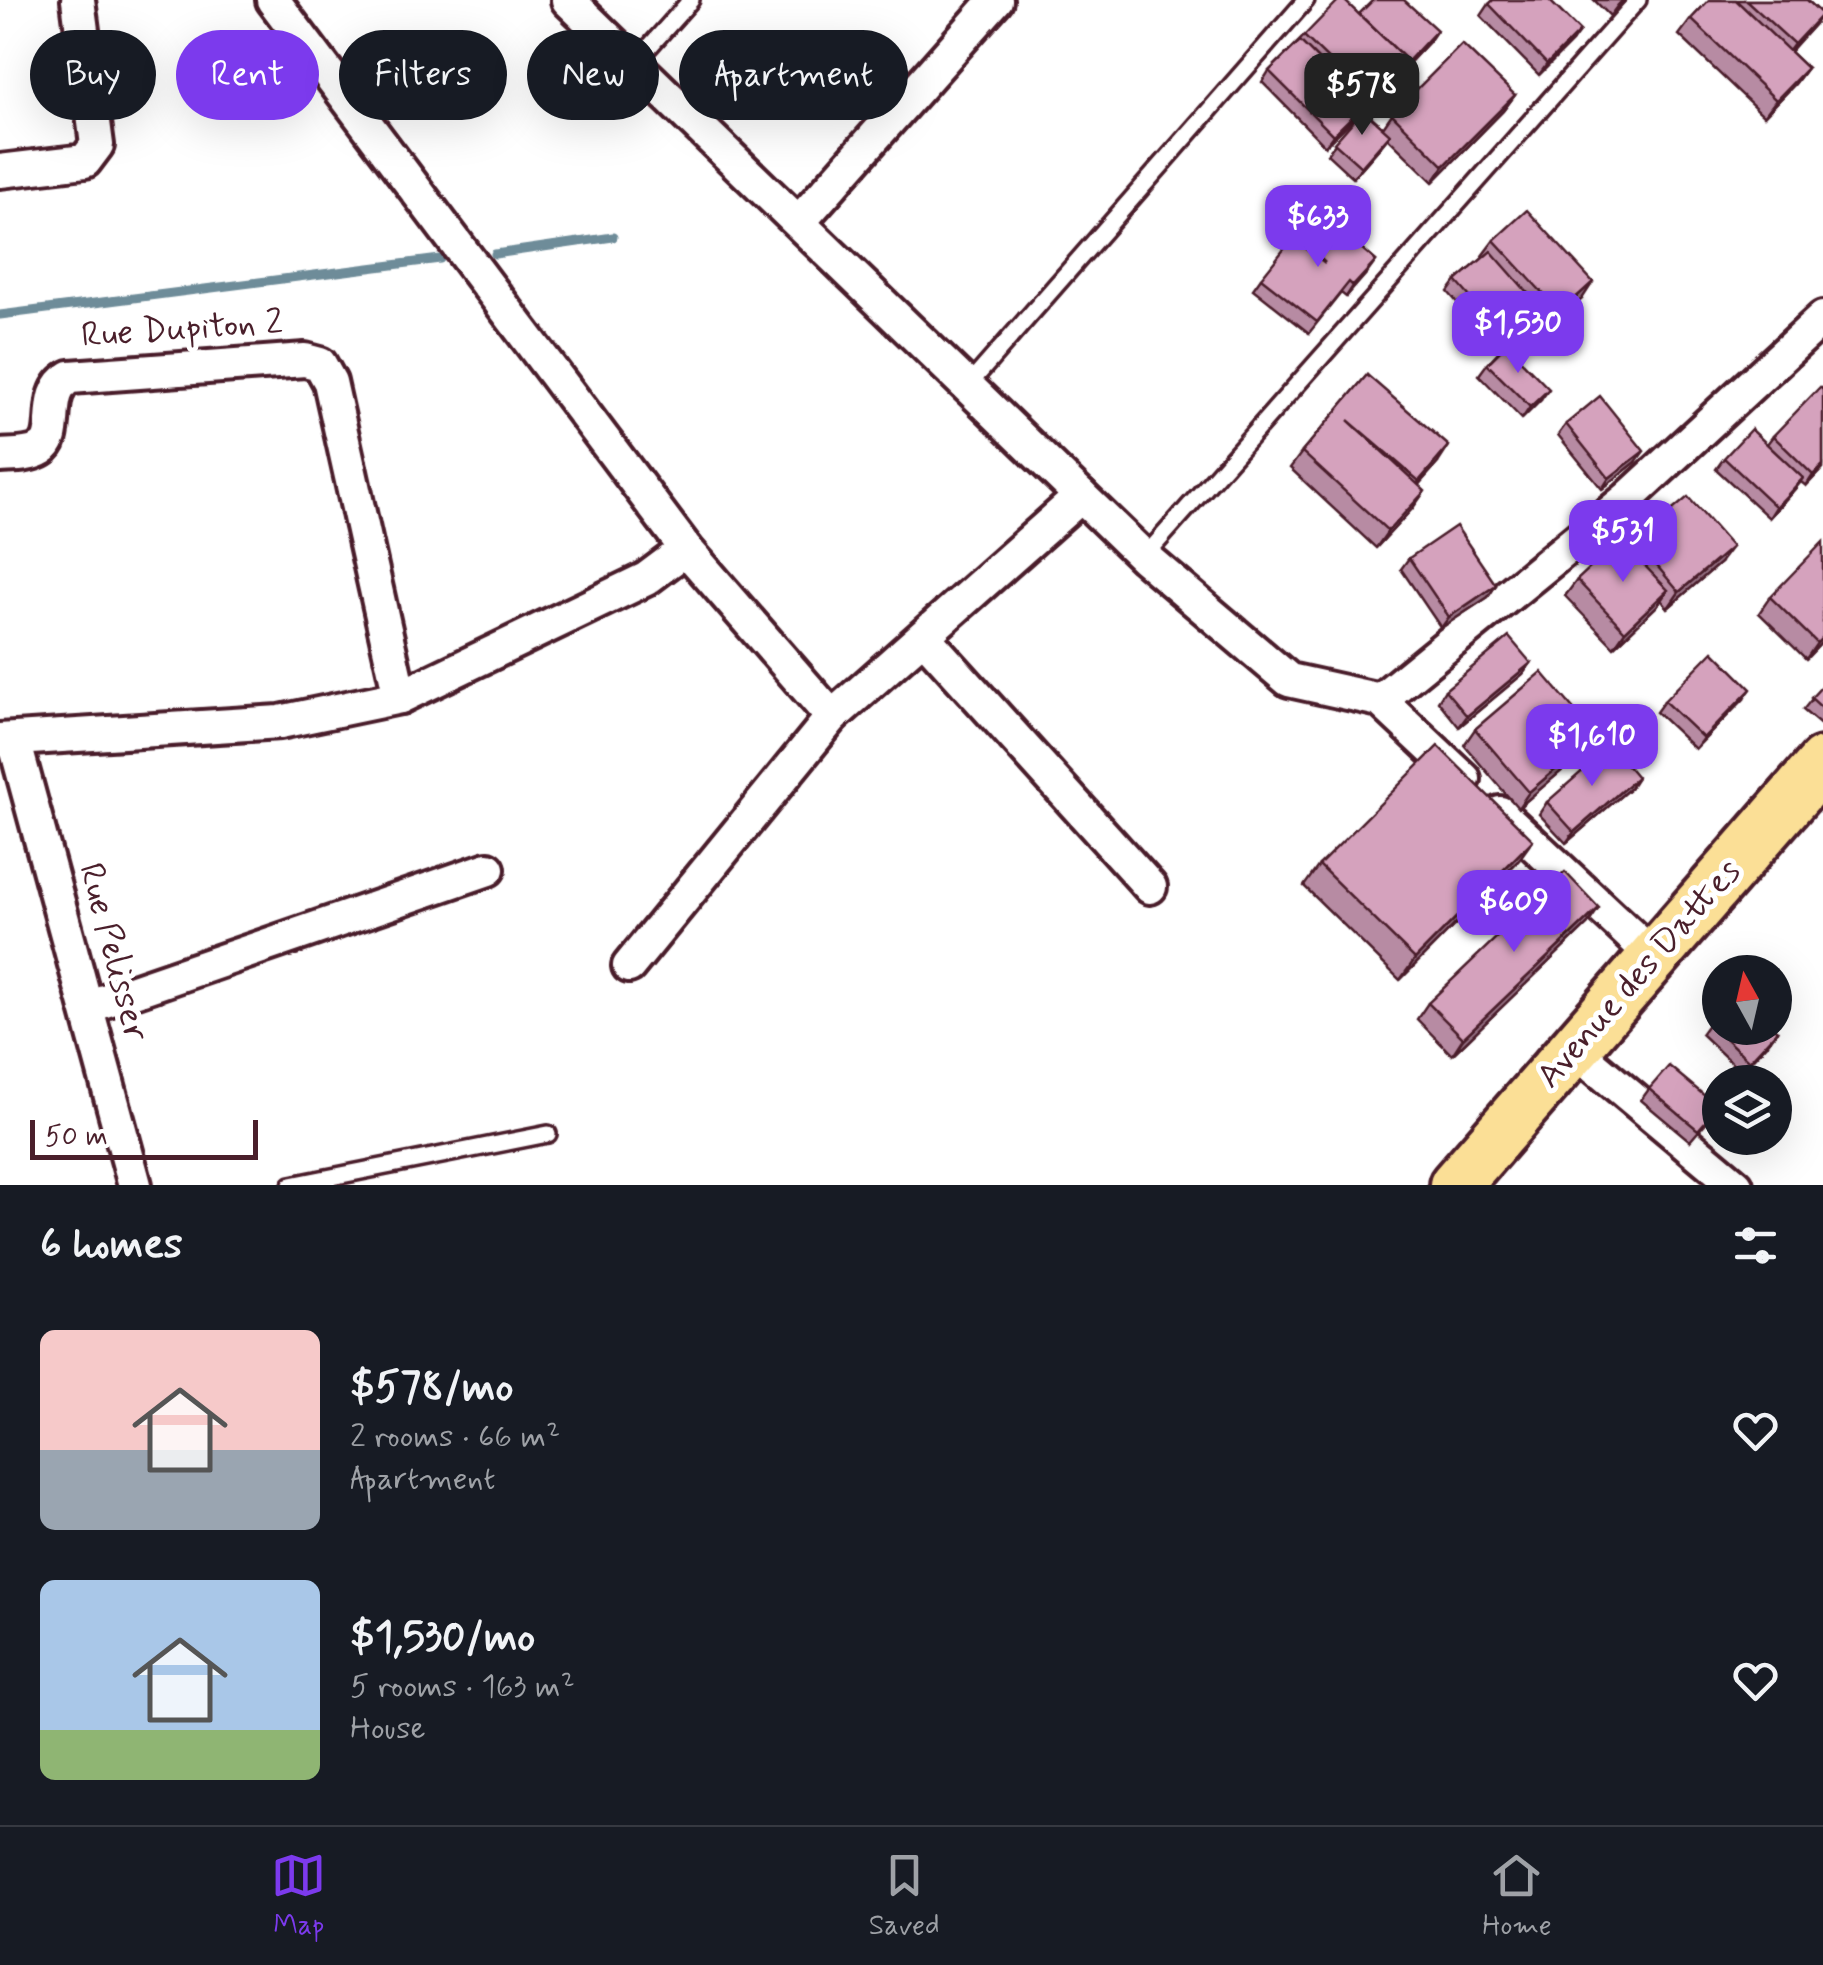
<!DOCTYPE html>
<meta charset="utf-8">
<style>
body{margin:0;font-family:Mynerve,sans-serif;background:#242831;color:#f1f3f6;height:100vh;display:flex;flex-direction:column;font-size:38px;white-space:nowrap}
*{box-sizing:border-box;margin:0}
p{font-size:32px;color:#9ea1a6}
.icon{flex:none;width:55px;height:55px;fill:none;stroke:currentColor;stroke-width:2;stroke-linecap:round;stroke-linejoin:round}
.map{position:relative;height:1185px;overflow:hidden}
.panel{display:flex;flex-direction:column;background:#171b24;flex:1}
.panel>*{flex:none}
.banner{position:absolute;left:30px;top:30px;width:1000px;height:90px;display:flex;gap:20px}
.needle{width:65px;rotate:352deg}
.tools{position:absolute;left:1702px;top:955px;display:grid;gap:20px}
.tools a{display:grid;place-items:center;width:90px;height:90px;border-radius:50%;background:#171b24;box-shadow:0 10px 40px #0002;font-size:50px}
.scale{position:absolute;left:30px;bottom:25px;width:228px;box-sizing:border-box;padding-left:10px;border:5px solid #4a1f2b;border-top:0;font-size:28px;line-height:35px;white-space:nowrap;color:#4a1f2b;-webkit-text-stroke:8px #fff;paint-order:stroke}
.price{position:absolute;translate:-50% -85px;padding:0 22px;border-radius:20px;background:#7c3aed;color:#fff;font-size:32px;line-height:65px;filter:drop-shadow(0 2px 5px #0008)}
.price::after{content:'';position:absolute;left:50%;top:60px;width:30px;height:22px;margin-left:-15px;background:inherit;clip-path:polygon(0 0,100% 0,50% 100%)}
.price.current{background:#222;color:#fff}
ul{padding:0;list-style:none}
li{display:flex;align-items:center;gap:30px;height:250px;padding:0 40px}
li span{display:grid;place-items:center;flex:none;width:280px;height:200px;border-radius:15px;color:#555}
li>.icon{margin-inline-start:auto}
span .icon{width:120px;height:120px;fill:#fffc;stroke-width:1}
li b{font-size:42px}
h2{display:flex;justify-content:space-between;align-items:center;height:120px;padding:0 40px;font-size:42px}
.tag{padding:0 35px;border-radius:45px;background:#171b24;box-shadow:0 10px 40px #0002;font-size:35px;line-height:90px}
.tag.current{background:#7c3aed;color:#fff}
.tab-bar{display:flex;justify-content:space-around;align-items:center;height:140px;border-top:2px solid #363941;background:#171b24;font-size:28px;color:#9ea1a6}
.tab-bar a{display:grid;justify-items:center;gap:5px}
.tab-bar .current{color:#7c3aed}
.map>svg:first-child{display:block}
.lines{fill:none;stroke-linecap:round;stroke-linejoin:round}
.stream{stroke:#6e8c99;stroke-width:9}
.lane-casing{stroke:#4a1f2b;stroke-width:22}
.street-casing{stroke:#4a1f2b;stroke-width:40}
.primary-casing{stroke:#4a1f2b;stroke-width:58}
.lane{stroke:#fff;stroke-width:15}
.street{stroke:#fff;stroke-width:32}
.primary{stroke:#fbdf96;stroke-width:50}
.wall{fill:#b78ba3;stroke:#4a1f2b;stroke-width:2.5}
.shaded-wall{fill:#957184;stroke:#4a1f2b;stroke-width:2.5}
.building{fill:#d5a2bd;stroke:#4a1f2b;stroke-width:2.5}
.labels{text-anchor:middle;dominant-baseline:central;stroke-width:10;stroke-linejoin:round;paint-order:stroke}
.street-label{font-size:35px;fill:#4a1f2b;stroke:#fff}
</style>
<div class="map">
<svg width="1823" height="1185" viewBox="0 0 1823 1185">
<rect width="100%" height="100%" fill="#fff"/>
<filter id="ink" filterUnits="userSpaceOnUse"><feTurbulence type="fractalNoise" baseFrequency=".01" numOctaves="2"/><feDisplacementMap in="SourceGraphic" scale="20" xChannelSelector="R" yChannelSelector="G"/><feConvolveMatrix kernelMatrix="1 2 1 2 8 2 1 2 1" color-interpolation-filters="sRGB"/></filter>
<g filter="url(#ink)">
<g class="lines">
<!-- stream -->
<g class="stream">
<polyline points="495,254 613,237"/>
<polyline points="0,315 440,259"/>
</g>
<defs>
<g id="lane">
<polyline points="634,64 691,0"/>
<polyline points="966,388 1306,0"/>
<polyline points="1144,557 1638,0"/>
<polyline points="291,1185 548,1134"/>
</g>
<g id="street">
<polyline points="273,0 686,549 832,717"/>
<polyline points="568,0 1144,557 1289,680 1380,700 1464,779"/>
<polyline points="0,171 85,161 97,145 78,0"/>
<polyline points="799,222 996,0"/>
<path d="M0,456C12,455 30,456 41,449C62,437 41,393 70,377L305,360L320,364L330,382L400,697"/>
<polyline points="924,637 1150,887"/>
<polyline points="1380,700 1627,499 1823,318"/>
<polyline points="0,740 280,722 400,697 646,579 686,549"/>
<polyline points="14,740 135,1185"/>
<polyline points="1500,813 1652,955"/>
<polyline points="629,966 832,717 1081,496"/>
<polyline points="87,1007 488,869"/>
<polyline points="1576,1051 1736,1185"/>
</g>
<polyline id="primary" points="1455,1185 1823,763"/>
</defs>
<!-- lane casing -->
<use href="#lane" class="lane-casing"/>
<!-- street casing -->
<use href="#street" class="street-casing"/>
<!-- primary casing -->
<use href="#primary" class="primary-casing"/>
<!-- lane -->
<use href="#lane" class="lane"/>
<!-- street -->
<use href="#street" class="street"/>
<!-- primary -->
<use href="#primary" class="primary"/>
</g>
<!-- wall -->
<g class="wall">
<polygon points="1594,0 1626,0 1610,16"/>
<polygon points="1709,0 1807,0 1822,14 1814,25 1790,52 1807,68 1795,84 1764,116 1679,35 1691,19"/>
<polygon points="1489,4 1572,42 1539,75 1481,16"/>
<polygon points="1359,14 1429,42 1364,110 1383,127 1392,114 1515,95 1503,111 1433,182 1388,138 1353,178 1327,154 1358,116 1357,115 1325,146 1262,82 1269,71 1304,36"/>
<polygon points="1329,220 1376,261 1346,297 1341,293 1309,333 1253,289 1261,278 1305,247"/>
<polygon points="1494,240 1582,299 1549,328 1545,324 1541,329 1513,352 1541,400 1522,419 1479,375 1487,364 1499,351 1448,292 1456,281 1483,258 1482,256"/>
<polygon points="1367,375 1438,463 1418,485 1413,508 1376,548 1290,468 1302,452"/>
<polygon points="1823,388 1823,468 1806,486 1801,482 1769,518 1716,469 1724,458 1767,444 1773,436"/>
<polygon points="1566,424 1636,462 1602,489 1558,435"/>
<polygon points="1636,541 1720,563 1668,608 1661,600 1657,606 1614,647 1565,596 1577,580 1630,550"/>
<polygon points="1409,558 1496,585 1488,597 1441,628 1401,569"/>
<polygon points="1770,597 1823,641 1806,659 1759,613"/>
<polygon points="1531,663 1523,674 1459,727 1438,701 1445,690"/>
<polygon points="1823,685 1823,727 1803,710"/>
<polygon points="1743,700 1695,749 1656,712 1664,701"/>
<polygon points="1475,729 1596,735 1585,751 1518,808 1464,745"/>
<polygon points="1630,788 1566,843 1539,814 1547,802"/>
<polygon points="1518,861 1400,980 1304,886 1319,865"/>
<polygon points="1588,924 1452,1055 1417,1019 1428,1003"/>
<polygon points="1709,1023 1777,1031 1769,1042 1741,1072 1701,1034"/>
<polygon points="1649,1089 1710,1118 1690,1141 1641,1100"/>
</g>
<!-- shaded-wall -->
<g class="shaded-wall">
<polygon points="1623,0 1626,0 1610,16 1618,5"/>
<polygon points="1822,14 1814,25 1786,55 1794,44"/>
<polygon points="1437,30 1429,42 1400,73 1408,61"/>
<polygon points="1580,31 1572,42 1539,75 1547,64"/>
<polygon points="1408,61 1396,78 1358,116 1370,100"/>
<polygon points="1807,68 1795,84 1764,116 1776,100"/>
<polygon points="1515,95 1503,111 1433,182 1444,166"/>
<polygon points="1364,105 1356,116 1325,146 1333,135"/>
<polygon points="1390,134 1382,145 1353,178 1361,167"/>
<polygon points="1376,261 1368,272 1346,297 1353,286"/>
<polygon points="1593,282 1582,299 1549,328 1560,312"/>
<polygon points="1549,317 1541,329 1506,358 1514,347"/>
<polygon points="1549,389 1541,400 1522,419 1530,407"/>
<polygon points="1449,446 1438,463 1408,497 1419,481"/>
<polygon points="1644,451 1636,462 1602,489 1609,478"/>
<polygon points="1823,465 1823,468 1806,486 1813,475"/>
<polygon points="1803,478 1795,489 1769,518 1776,507"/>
<polygon points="1425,491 1413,508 1376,548 1388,531"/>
<polygon points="1732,547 1720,563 1668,608 1679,592"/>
<polygon points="1496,585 1488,597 1441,628 1449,617"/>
<polygon points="1668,590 1657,606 1614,647 1625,631"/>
<polygon points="1823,637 1823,641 1806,659 1817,643"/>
<polygon points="1531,663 1523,674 1459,727 1467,716"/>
<polygon points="1751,689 1743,700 1695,749 1703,738"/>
<polygon points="1596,735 1585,751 1518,808 1529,792"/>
<polygon points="1637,777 1630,788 1566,843 1574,832"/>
<polygon points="1533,840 1518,861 1400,980 1415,959"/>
<polygon points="1599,908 1588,924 1452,1055 1463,1038"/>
<polygon points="1777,1031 1769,1042 1741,1072 1749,1061"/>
</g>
<!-- building -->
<g class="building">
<polygon points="1339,0 1344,0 1408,61 1370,100 1304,36"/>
<polygon points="1373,0 1404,0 1437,30 1408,61 1359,14"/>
<polygon points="1493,0 1549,0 1580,31 1547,64 1489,4"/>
<polygon points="1709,0 1736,0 1807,68 1776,100 1691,19"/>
<polygon points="1746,0 1807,0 1822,14 1794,44"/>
<polygon points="1300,41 1364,105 1333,135 1269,71"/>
<polygon points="1462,44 1515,95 1444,166 1392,114"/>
<polygon points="1363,110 1390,134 1361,167 1334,143"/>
<polygon points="1527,210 1593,282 1560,312 1494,240"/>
<polygon points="1329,220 1376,261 1353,286 1349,282 1317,322 1261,278 1293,238 1325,263 1307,245"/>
<polygon points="1491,251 1549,317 1514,347 1456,281"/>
<polygon points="1506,345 1549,389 1530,407 1487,364"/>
<polygon points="1367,375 1449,446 1419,481 1348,420 1425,491 1388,531 1302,452"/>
<polygon points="1820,387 1823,390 1823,465 1813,475 1773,436"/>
<polygon points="1600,396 1644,451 1609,478 1566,424"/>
<polygon points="1751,429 1803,478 1776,507 1724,458"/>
<polygon points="1688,497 1732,547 1679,592 1636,541"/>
<polygon points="1456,526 1496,585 1449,617 1409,558"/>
<polygon points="1620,540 1668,590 1625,631 1577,580"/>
<polygon points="1823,542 1823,637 1817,643 1770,597"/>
<polygon points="1509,637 1531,663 1467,716 1445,690"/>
<polygon points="1713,651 1751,689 1703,738 1664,701"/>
<polygon points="1542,672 1596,735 1529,792 1475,729"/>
<polygon points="1823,685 1823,709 1811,698"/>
<polygon points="1438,746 1533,840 1415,959 1319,865"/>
<polygon points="1611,746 1637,777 1574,832 1547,802"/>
<polygon points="1565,872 1599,908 1463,1038 1428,1003"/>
<polygon points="1720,1011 1720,1028 1774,1028 1777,1031 1749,1061 1709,1023"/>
<polygon points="1669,1066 1718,1107 1698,1130 1649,1089"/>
</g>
</g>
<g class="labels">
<!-- street labels -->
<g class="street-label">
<text transform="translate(182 329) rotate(-4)">Rue Dupiton 2</text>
<text transform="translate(113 952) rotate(75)">Rue Pelisser</text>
<text transform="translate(1639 974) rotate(-49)">Avenue des Dattes</text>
</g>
</g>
</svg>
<div class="tools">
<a><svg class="needle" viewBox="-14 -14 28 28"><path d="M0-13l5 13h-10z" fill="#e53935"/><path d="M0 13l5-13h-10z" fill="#9ea1a6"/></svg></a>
<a><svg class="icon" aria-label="layers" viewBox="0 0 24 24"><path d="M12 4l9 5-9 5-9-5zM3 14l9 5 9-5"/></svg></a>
</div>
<div class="scale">50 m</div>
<b class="price current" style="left:1362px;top:138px">$578</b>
<b class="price" style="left:1318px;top:270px">$633</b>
<b class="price" style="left:1518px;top:376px">$1,530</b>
<b class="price" style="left:1623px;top:585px">$531</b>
<b class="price" style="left:1592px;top:789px">$1,610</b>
<b class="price" style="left:1514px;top:955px">$609</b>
<div class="banner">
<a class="tag">Buy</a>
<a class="tag current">Rent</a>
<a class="tag">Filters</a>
<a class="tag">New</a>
<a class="tag">Apartment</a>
</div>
</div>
<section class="panel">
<h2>6 homes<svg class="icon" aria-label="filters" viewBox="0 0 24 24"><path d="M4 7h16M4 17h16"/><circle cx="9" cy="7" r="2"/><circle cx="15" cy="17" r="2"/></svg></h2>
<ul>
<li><span style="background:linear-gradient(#f6c9c9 60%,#9aa5b1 0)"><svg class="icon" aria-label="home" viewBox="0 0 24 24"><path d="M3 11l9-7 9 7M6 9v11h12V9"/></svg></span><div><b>$578/mo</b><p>2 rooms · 66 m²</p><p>Apartment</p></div><svg class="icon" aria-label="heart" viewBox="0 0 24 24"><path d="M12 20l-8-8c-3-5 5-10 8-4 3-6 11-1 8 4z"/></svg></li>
<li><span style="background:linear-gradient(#a9c7e8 75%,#8fb573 0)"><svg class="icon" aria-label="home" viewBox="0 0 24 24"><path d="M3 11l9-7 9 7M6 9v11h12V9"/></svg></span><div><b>$1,530/mo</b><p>5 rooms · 163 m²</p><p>House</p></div><svg class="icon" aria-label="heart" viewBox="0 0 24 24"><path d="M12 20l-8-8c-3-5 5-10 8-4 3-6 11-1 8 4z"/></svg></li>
</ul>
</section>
<nav class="tab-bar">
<a class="current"><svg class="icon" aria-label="map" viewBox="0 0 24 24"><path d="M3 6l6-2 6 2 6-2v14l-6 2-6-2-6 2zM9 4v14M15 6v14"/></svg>Map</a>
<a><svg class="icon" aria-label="saved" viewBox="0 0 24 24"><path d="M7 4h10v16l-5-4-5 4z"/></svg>Saved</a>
<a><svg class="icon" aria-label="home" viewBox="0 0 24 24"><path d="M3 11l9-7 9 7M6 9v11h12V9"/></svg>Home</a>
</nav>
